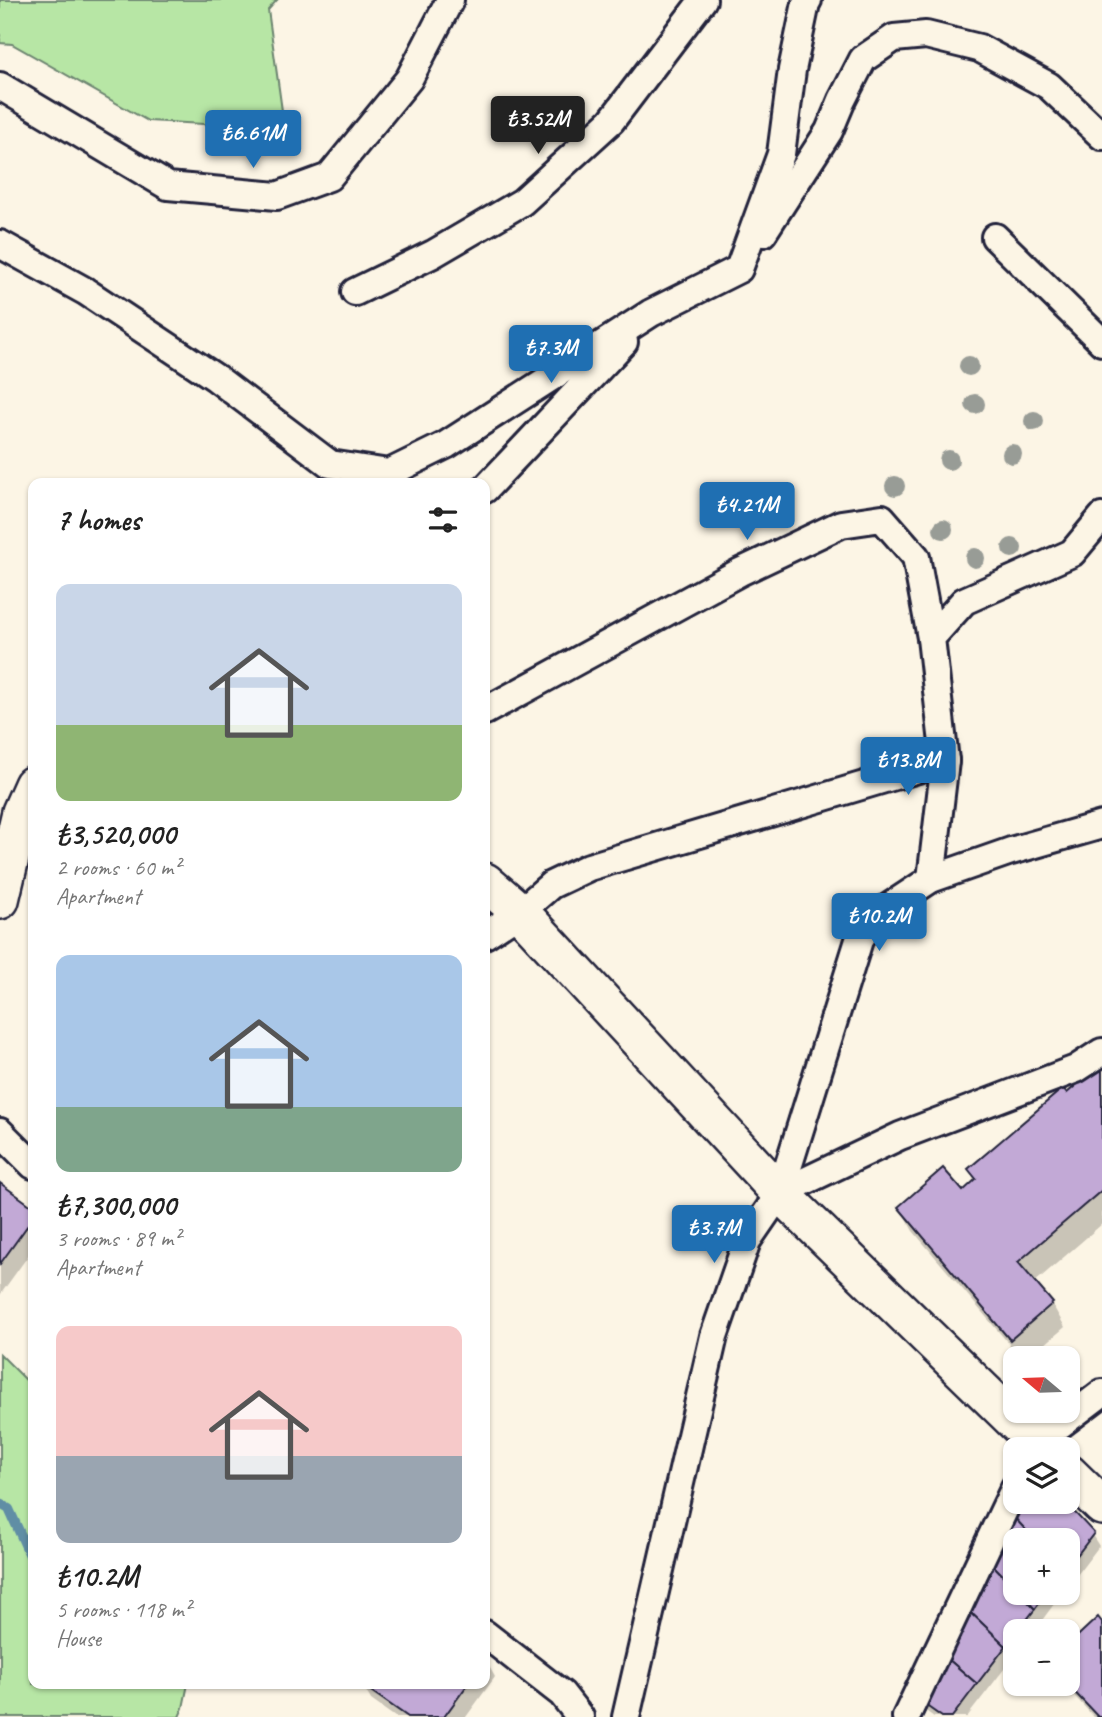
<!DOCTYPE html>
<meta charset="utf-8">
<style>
body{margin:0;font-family:Caveat,sans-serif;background:#f2f2f2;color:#222;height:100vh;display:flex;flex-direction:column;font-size:26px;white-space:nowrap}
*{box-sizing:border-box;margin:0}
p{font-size:23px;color:#767676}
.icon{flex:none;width:38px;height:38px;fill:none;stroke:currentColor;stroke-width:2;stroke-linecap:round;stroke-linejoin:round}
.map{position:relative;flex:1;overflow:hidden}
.panel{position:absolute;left:28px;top:478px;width:462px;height:1211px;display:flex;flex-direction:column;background:#fff;border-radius:14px;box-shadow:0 2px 5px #0004}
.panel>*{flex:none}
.needle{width:46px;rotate:289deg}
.fabs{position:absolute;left:1003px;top:1346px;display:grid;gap:14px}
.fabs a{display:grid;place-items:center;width:77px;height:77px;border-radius:14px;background:#fff;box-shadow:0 2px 5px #0004;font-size:35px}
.price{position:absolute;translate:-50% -60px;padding:0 16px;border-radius:7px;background:#1f6fb2;color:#fff;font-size:23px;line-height:46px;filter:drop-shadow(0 2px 4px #0008)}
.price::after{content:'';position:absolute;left:50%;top:42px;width:21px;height:16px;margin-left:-10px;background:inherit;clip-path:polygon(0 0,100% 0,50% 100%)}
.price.active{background:#222;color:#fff}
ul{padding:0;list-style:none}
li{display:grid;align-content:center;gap:14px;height:371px;padding:0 28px}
li span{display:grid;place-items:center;height:217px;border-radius:14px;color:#555}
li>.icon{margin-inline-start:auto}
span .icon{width:126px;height:126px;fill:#fffc;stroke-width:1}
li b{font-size:30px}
h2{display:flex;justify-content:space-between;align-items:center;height:84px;padding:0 28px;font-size:30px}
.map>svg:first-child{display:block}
.green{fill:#b7e6a5;stroke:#6c8470;stroke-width:2}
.shadow{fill:#0003}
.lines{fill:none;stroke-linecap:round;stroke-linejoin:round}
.stream{stroke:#618ea5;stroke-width:10}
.building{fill:#c2a9d6;stroke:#22223b;stroke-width:2}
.street-casing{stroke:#22223b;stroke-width:32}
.secondary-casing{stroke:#22223b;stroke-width:42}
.street{stroke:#fcf5e5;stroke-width:26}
.secondary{stroke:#fcf5e5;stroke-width:37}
.tree{fill:#989c96}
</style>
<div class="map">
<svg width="1102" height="1717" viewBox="0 0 1102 1717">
<rect width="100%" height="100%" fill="#fcf5e5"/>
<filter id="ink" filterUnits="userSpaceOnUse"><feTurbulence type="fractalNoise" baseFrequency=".0143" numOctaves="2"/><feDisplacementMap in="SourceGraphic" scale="14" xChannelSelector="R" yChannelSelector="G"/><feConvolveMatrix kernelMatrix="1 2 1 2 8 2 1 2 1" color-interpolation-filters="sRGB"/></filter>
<g filter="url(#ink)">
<!-- green -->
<g class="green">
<polygon points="0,0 277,0 268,10 284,125 241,126 148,121 12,44 0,43"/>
<polygon points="0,1354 33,1387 33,1684 188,1684 183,1708 179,1717 0,1717"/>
</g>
<!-- shadow -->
<g class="shadow">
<polygon points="1102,1065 1102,1224 1034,1283 1052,1304 1065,1327 1029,1358 1021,1358 913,1231 900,1208 963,1193 977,1181 970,1169 1067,1096"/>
<polygon points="0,1185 33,1209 33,1249 0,1295"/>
<polygon points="1018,1502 1063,1502 1092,1535 1099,1546 1068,1587 1068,1540 1015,1540 1015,1592 1063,1592 1034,1631 1015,1631 1015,1655 967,1717 934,1717 927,1712 920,1700"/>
<polygon points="1097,1620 1102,1624 1102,1717 1094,1717 1063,1684 1068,1684 1068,1647"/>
<polygon points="485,1659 495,1677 466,1717 395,1717 371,1700 362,1684 485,1684"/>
</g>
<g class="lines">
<!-- stream -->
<polyline class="stream" points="0,1504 9,1509 33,1562"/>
</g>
<!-- building -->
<g class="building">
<polygon points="1102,1063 1102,1190 1018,1262 1053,1303 1010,1340 898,1207 943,1168 963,1191 976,1179 968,1169 1063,1088 1067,1093"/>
<polygon points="0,1183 33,1207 33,1218 0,1264"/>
<polygon points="1016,1502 1065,1502 1094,1533 1068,1567 1068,1540 1035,1540 1010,1513"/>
<polygon points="1010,1513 1035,1540 1015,1540 1015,1588 988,1560"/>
<polygon points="988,1560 1015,1588 1015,1592 1019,1592 1035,1609 1018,1631 1015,1631 1015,1635 1006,1646 965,1607"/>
<polygon points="1019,1592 1048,1592 1035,1609"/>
<polygon points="965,1607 1006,1646 977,1684 941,1653"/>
<polygon points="1098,1617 1102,1622 1102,1717 1098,1717 1067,1684 1068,1645"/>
<polygon points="941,1653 977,1684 952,1717 942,1717 918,1700"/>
<polygon points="361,1684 468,1684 444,1717 408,1717"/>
</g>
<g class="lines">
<defs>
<g id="street">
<polyline points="0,86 168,186 277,196 329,177 409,79 450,0"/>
<polyline points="763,233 829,131 842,100 863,59 894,38 926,35 979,48 1049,86 1102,136"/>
<polyline points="995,237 1102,342"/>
<polyline points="0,244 85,291 216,378 330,464 389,473 446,445 651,313 739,269 781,154 792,70 806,3 808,0"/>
<polyline points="355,292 433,254 522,202 611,121 703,0"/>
<polyline points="485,489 624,342"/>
<polyline points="485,711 740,572 841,524 882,518 916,557 931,638"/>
<polyline points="931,879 945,761"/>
<polyline points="485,935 520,912 551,885 589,867 945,761 931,638 964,601 1072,553 1102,517"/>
<polyline points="0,1132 33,1165"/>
<polyline points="780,1193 860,937 881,912 931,879 1011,851 1102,825"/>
<polyline points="1033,1449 1036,1443 1102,1393"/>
<polyline points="485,1634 562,1694 580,1717"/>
<polyline points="626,1717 714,1336 747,1241 780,1193 900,1136 1076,1069 1102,1052"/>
<polyline points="906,1717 1015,1487"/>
</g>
<g id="secondary">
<polyline points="485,882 520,912 780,1193 1043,1449"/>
<polyline points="0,900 21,812 33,785"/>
<polyline points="1068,1473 1102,1506"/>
</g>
</defs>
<!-- street casing -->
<use href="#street" class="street-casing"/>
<!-- secondary casing -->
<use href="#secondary" class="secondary-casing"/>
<!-- street -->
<use href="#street" class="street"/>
<!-- secondary -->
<use href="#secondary" class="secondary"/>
</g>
<!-- trees -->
<g class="tree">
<circle cx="969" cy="366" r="10"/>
<circle cx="975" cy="404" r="10"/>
<circle cx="1034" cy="421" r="10"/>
<circle cx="1012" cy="454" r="10"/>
<circle cx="949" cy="460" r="10"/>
<circle cx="895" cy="486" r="10"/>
<circle cx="943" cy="529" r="10"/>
<circle cx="1012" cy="548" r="10"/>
<circle cx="975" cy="558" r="10"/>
</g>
</g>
</svg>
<div class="fabs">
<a><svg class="needle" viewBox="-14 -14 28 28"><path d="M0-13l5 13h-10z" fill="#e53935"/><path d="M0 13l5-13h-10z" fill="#767676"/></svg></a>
<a><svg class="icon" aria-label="layers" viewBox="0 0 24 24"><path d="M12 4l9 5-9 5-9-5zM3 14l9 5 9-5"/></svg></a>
<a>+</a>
<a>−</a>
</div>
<b class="price active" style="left:538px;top:156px">₺3.52M</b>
<b class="price" style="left:253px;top:170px">₺6.61M</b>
<b class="price" style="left:551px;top:385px">₺7.3M</b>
<b class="price" style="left:747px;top:542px">₺4.21M</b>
<b class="price" style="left:908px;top:797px">₺13.8M</b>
<b class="price" style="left:879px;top:953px">₺10.2M</b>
<b class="price" style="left:714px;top:1265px">₺3.7M</b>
<section class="panel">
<h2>7 homes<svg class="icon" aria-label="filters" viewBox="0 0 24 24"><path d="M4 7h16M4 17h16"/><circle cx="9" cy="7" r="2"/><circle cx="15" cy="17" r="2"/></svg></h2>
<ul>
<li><span style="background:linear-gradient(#c9d6e8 65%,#8fb573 0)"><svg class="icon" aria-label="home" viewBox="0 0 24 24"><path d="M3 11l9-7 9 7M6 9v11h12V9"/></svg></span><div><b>₺3,520,000</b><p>2 rooms · 60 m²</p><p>Apartment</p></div></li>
<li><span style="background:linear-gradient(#a9c7e8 70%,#7fa58c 0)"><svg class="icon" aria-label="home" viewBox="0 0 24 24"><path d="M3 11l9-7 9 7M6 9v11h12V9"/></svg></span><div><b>₺7,300,000</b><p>3 rooms · 89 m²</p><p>Apartment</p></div></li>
<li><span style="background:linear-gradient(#f6c9c9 60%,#9aa5b1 0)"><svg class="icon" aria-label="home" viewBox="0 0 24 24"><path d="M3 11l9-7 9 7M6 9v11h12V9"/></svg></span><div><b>₺10.2M</b><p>5 rooms · 118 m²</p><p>House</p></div></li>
</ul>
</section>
</div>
